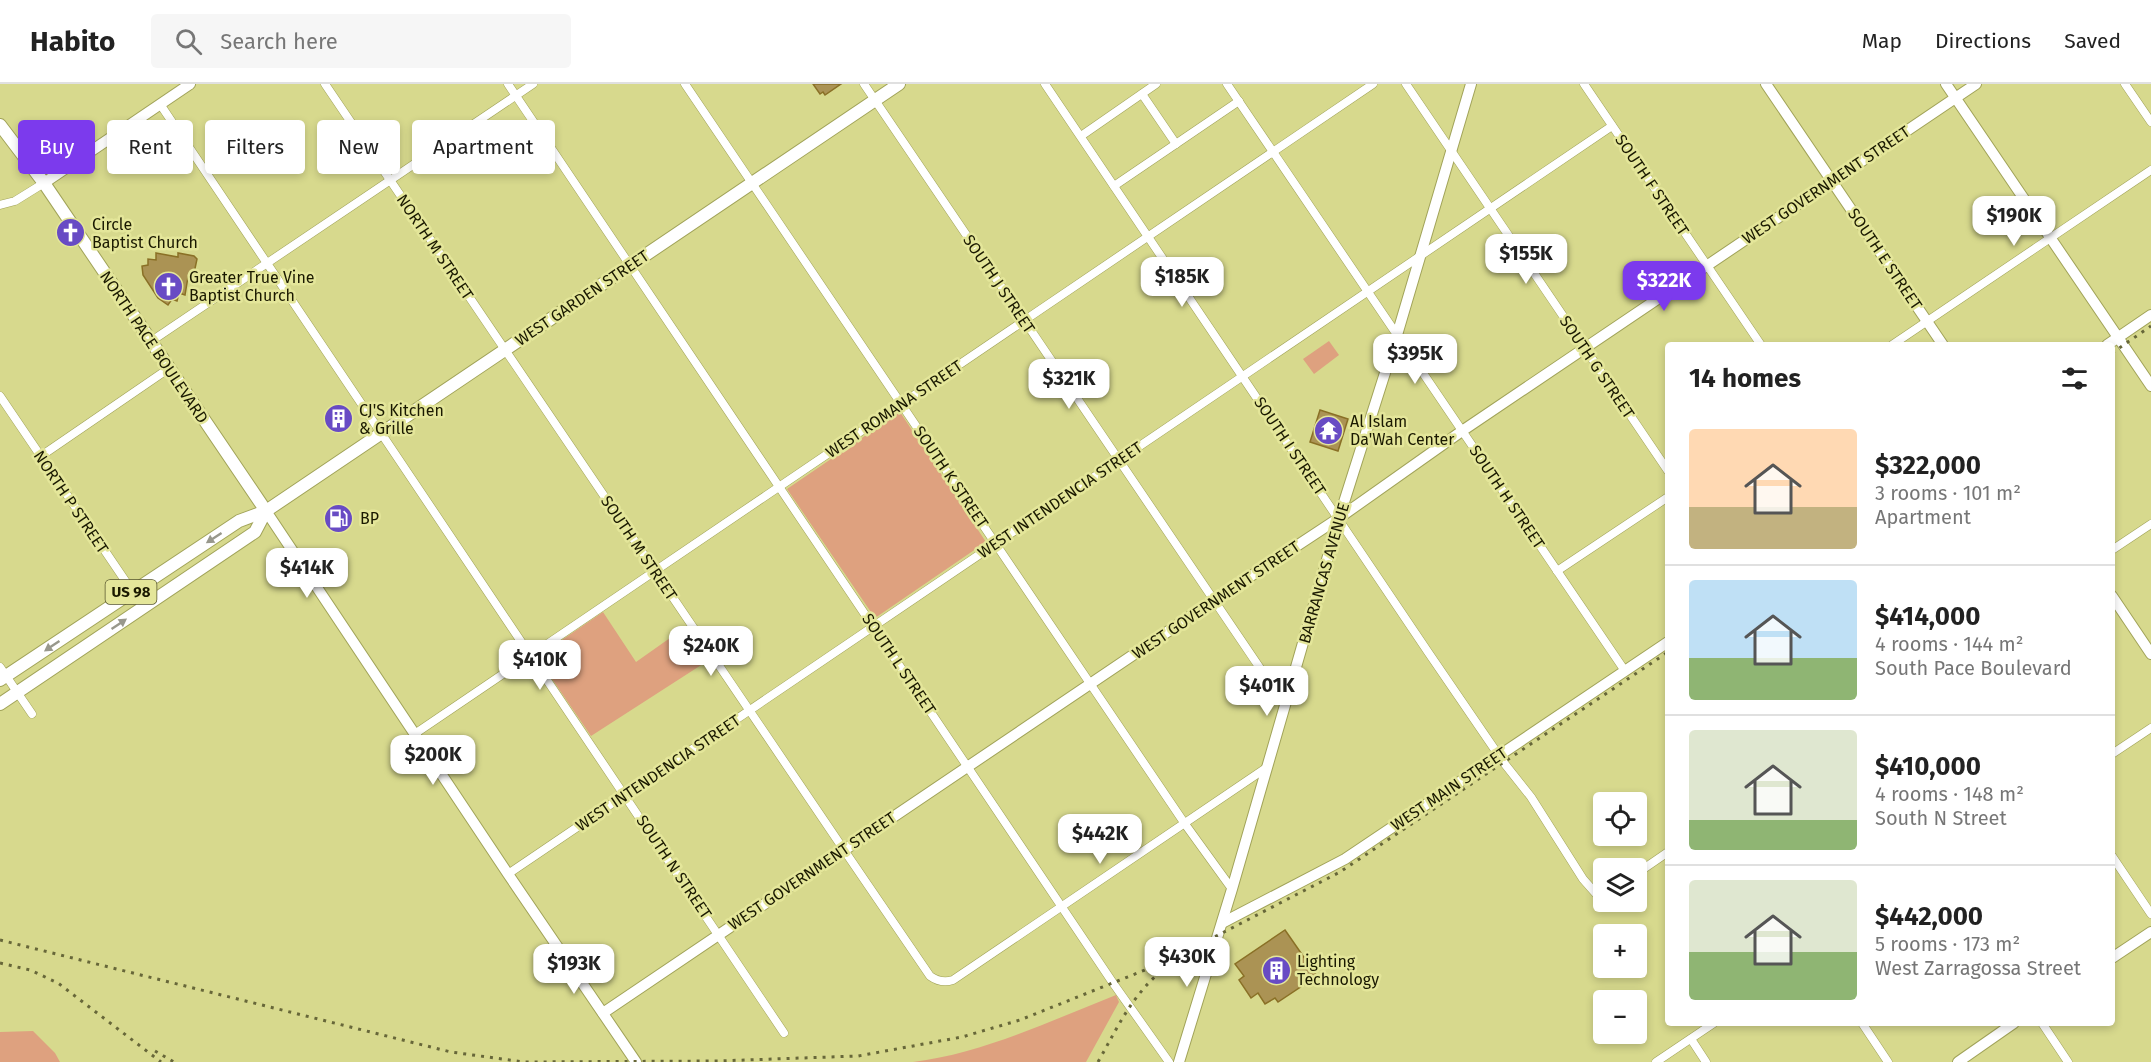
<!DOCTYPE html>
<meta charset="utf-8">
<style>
body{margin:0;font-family:"Fira Sans",sans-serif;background:#f6f6f6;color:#222;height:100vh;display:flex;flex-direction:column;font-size:22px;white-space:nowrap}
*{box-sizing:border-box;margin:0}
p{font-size:20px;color:#767676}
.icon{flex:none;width:33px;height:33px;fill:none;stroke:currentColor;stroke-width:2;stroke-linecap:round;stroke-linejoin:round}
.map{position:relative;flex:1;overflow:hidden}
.drawer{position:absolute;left:1665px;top:258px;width:450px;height:684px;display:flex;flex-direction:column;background:#fff;border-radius:6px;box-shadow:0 3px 9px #0003}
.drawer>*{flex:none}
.top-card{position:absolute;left:18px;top:36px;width:570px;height:54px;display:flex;gap:12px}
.buttons{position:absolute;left:1593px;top:708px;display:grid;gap:12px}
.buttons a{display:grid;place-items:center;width:54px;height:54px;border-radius:6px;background:#fff;box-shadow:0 3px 9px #0003;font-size:30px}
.price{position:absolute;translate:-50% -51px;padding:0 14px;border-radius:12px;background:#fff;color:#222;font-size:20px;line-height:39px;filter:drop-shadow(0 2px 3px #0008)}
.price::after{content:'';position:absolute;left:50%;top:36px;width:18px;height:14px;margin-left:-9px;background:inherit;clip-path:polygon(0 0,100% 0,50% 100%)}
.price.active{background:#7c3aed;color:#fff}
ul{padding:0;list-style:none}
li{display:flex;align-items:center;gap:18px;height:150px;padding:0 24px}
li+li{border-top:2px solid #e0e0e0}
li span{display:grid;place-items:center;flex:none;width:168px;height:120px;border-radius:6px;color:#555}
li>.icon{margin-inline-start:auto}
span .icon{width:72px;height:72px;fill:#fffc;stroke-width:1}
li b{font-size:26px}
h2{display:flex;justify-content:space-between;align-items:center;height:72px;padding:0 24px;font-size:26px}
.chip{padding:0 21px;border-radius:6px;background:#fff;box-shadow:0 3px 9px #0003;font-size:21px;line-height:54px}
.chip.active{background:#7c3aed;color:#fff}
header{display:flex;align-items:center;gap:36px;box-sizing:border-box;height:84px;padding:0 30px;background:#fff;border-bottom:2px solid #e0e0e0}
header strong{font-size:28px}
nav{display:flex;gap:33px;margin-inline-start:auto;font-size:21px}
.search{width:420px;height:54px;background:#f6f6f6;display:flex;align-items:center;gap:15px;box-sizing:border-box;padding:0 21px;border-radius:6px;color:#767676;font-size:22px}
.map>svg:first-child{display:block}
.green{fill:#dea17f}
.building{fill:#ab9354;stroke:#8a7026;stroke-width:1.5}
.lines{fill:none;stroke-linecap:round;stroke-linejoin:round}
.street-casing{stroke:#a1a359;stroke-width:9}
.secondary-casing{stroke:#a1a359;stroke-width:12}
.primary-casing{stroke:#a1a359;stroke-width:14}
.street{stroke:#fff;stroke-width:8}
.secondary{stroke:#fff;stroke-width:10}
.primary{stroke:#fff;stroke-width:12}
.rail{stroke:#676739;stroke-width:3;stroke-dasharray:3 6;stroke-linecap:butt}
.oneway{fill:#98988c}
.labels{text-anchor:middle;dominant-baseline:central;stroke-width:5;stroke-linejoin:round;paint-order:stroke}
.shield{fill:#e4e69a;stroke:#57562e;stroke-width:1.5}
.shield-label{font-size:15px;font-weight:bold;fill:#1a1900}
.street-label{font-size:16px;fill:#1a1900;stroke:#e4e69a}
.poi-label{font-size:16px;fill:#1a1900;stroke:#e4e69a;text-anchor:start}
</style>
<header>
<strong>Habito</strong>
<div class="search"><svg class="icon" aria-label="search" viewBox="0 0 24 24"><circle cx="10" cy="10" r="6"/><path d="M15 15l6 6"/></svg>Search here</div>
<nav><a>Map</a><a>Directions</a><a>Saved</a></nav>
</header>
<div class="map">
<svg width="2151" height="978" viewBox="0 0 2151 978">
<rect width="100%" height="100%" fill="#d7d98d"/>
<!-- green -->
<g class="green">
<polygon points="1329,257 1339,271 1314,290 1303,275"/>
<polygon points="900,328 986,458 875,534 787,405"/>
<polygon points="603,528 636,578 687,542 709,576 591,652 537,573"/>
<path d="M1116,911L1119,918L1086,978H913C983,969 1050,937 1116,911Z"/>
<polygon points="33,947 55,969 60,978 0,978 0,948"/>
</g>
<!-- building -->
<g class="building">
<polygon points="813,0 841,0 825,11 823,8 820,10"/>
<polygon points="156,169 178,173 178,169 194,172 197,175 193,194 188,193 185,211 179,209 177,217 172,215 168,221 158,214 143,191 142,182 148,181 148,175 156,176"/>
<polygon points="339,323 350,339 337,347 327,332"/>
<polygon points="1320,326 1348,335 1338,367 1310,358"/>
<polygon points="1285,846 1317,892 1278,918 1275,914 1265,920 1258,909 1251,914 1239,896 1244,892 1235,880"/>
</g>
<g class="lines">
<defs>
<g id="street">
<path d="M325,0L844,766L930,892C937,897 944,899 953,896L1266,684"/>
<polyline points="508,0 1113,899 1169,978"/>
<polyline points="685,0 1185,740 1232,805"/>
<polyline points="864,0 1285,621"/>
<polyline points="1045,0 1428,568 1504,679 1531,713 1583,795 1598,812 1604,812"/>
<polyline points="1227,0 1625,587"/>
<polyline points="1406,0 1668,387"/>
<polyline points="1584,0 1761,261"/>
<polyline points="2125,0 2151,38"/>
<polyline points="1142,10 1176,60"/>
<polyline points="160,20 784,949"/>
<polyline points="1081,52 1156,0"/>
<polyline points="1114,102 1239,17"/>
<polyline points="0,121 15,117 44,99"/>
<polyline points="150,258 533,0"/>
<polyline points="1892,261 2151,86"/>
<polyline points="0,312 143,523"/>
<polyline points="41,372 168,285"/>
<polyline points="2112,466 2151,440"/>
<polyline points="1557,487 1668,413"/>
<polyline points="0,583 32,630"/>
<polyline points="416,649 1373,0"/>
<polyline points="2112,670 2151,644"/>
<polyline points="2112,772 2151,830"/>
<polyline points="508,790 1612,42"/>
<polyline points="1636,790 1668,768"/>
<polyline points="1862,939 1888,978"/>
<polyline points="2042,939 2068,978"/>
<polyline points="1691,955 1706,978"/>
<polyline points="1656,978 1714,939"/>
</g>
<g id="secondary">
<polyline points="1766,0 1943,261"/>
<polyline points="1946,0 2151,302"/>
<polyline points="44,99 190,0"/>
<polyline points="2107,261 2151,231"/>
<polyline points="266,427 508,790 636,978"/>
<polyline points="2112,512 2151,570"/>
<polyline points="1222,839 1345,775 1668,558"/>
<polyline points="2112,874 2151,848"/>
<polyline points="603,929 1213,517 1339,434 1462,347 1976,0"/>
<polyline points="1179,978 1232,805 1339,434 1397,251 1471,0"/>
<polyline points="1958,978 2014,939"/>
</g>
<g id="primary">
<polyline points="0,41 44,99 266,427"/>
<polyline points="0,596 239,437 266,427 899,0"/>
<polyline points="0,620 255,448 266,427"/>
</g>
</defs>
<!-- street casing -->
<use href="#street" class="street-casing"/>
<!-- secondary casing -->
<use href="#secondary" class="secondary-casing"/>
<!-- primary casing -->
<use href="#primary" class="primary-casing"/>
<!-- street -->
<use href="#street" class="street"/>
<!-- secondary -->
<use href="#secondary" class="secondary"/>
<!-- primary -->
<use href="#primary" class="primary"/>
<!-- rail -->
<g class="rail">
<polyline points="2112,269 2151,242"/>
<polyline points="0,856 451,968 524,978 718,977 858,972 962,953 1020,936 1170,876 1340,788 1668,568"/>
<polyline points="0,879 30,886 58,899 161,978"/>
<polyline points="155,967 174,978"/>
<path d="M1098,978C1120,939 1133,908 1170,880"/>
</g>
</g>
<!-- one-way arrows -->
<defs><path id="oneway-solid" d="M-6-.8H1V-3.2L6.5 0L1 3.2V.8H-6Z" transform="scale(1.5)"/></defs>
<g class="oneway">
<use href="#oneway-solid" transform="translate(214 454) rotate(147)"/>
<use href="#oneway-solid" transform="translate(119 540) rotate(-34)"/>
<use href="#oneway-solid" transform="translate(52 562) rotate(146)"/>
</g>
<!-- icons -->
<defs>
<symbol id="church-disc" viewBox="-11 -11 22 22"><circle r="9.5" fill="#684bc4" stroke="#e4e69a"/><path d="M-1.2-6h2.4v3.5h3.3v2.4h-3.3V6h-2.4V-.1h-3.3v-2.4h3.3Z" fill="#fff"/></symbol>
<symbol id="building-disc" viewBox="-11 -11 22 22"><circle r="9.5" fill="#684bc4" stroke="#e4e69a"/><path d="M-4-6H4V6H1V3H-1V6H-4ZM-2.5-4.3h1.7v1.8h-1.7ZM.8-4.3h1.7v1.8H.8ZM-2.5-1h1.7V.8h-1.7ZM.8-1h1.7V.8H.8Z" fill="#fff"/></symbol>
<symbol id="temple-disc" viewBox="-11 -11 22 22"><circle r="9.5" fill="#684bc4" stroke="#e4e69a"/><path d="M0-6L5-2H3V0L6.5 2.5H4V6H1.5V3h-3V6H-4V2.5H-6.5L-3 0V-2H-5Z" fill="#fff"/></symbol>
<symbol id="fuel-disc" viewBox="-11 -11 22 22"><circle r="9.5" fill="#684bc4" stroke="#e4e69a"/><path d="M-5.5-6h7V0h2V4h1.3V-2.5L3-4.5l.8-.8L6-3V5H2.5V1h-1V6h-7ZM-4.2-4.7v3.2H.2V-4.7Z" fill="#fff"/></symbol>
</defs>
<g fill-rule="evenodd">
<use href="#church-disc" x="54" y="132" width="33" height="33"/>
<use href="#church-disc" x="152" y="186" width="33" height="33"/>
<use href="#building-disc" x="322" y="318" width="33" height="33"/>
<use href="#temple-disc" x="1312" y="330" width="33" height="33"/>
<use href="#fuel-disc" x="322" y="418" width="33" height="33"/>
<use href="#building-disc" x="1260" y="870" width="33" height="33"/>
</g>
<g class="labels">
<!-- shield labels -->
<rect class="shield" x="105.5" y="496" width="51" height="24" rx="4.5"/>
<g class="shield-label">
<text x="131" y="508">US 98</text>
</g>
<!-- street labels -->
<g class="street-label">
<text transform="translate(1652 101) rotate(56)">SOUTH F STREET</text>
<text transform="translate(1826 101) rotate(-34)">WEST GOVERNMENT STREET</text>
<text transform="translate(435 163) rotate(56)">NORTH M STREET</text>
<text transform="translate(1885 175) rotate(56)">SOUTH E STREET</text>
<text transform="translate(999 200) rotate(56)">SOUTH J STREET</text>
<text transform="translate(582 214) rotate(-34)">WEST GARDEN STREET</text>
<text transform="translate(154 263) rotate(56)">NORTH PACE BOULEVARD</text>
<text transform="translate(1597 283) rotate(56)">SOUTH G STREET</text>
<text transform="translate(894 325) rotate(-34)">WEST ROMANA STREET</text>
<text transform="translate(1290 362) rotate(56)">SOUTH I STREET</text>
<text transform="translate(951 393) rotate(56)">SOUTH K STREET</text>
<text transform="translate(1507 413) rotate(56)">SOUTH H STREET</text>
<text transform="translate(1060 416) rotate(-34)">WEST INTENDENCIA STREET</text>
<text transform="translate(71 418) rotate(56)">NORTH P STREET</text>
<text transform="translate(639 464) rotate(56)">SOUTH M STREET</text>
<text transform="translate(1324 489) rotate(-74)">BARRANCAS AVENUE</text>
<text transform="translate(1216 516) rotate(-34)">WEST GOVERNMENT STREET</text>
<text transform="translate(899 580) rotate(56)">SOUTH L STREET</text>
<text transform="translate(658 689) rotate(-34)">WEST INTENDENCIA STREET</text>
<text transform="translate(1449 705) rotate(-34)">WEST MAIN STREET</text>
<text transform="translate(674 783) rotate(56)">SOUTH N STREET</text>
<text transform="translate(812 787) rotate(-34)">WEST GOVERNMENT STREET</text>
</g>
<!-- poi labels -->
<g class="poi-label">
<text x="92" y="140">Circle<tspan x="92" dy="18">Baptist Church</tspan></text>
<text x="189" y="193">Greater True Vine<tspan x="189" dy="18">Baptist Church</tspan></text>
<text x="359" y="326">CJ'S Kitchen<tspan x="359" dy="18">&amp; Grille</tspan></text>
<text x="1350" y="337">Al Islam<tspan x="1350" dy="18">Da'Wah Center</tspan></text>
<text x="360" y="434">BP</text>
<text x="1297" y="877">Lighting<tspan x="1297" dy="18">Technology</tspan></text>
</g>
</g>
</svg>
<div class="buttons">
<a><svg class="icon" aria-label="locate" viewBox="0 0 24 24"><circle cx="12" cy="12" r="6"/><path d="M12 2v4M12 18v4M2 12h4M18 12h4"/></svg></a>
<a><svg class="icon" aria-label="layers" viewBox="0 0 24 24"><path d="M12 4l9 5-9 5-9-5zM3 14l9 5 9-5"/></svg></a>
<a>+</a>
<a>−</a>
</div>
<b class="price" style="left:2014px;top:163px">$190K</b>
<b class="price" style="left:1526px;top:201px">$155K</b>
<b class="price" style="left:1182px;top:224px">$185K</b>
<b class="price active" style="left:1664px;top:228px">$322K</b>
<b class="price" style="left:1415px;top:301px">$395K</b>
<b class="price" style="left:1069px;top:326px">$321K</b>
<b class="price" style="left:307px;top:515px">$414K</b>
<b class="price" style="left:711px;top:593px">$240K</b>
<b class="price" style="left:540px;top:607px">$410K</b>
<b class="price" style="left:1267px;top:633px">$401K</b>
<b class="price" style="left:433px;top:702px">$200K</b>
<b class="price" style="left:1100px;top:781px">$442K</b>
<b class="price" style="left:1187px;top:904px">$430K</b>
<b class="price" style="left:574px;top:911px">$193K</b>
<div class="top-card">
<a class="chip active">Buy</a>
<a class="chip">Rent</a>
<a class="chip">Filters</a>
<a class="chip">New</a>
<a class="chip">Apartment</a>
</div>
<section class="drawer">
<h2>14 homes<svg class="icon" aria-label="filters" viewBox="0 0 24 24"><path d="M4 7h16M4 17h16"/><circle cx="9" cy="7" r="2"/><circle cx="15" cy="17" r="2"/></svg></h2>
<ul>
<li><span style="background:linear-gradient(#ffd9b3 65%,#c2b280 0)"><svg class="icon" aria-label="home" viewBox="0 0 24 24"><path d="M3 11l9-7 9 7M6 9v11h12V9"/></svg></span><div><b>$322,000</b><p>3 rooms · 101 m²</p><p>Apartment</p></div></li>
<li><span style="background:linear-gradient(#bfe0f5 65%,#8fb573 0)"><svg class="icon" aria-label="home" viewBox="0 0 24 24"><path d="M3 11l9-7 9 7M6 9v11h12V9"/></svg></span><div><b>$414,000</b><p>4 rooms · 144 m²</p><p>South Pace Boulevard</p></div></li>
<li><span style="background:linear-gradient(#dfe7d0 75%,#8fb573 0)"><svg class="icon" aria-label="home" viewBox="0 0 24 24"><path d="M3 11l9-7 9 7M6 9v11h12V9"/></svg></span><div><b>$410,000</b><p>4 rooms · 148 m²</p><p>South N Street</p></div></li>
<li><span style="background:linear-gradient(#dfe7d0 60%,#8fb573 0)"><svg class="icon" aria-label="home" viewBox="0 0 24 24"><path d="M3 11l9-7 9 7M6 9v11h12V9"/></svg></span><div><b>$442,000</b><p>5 rooms · 173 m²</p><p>West Zarragossa Street</p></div></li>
</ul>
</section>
</div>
